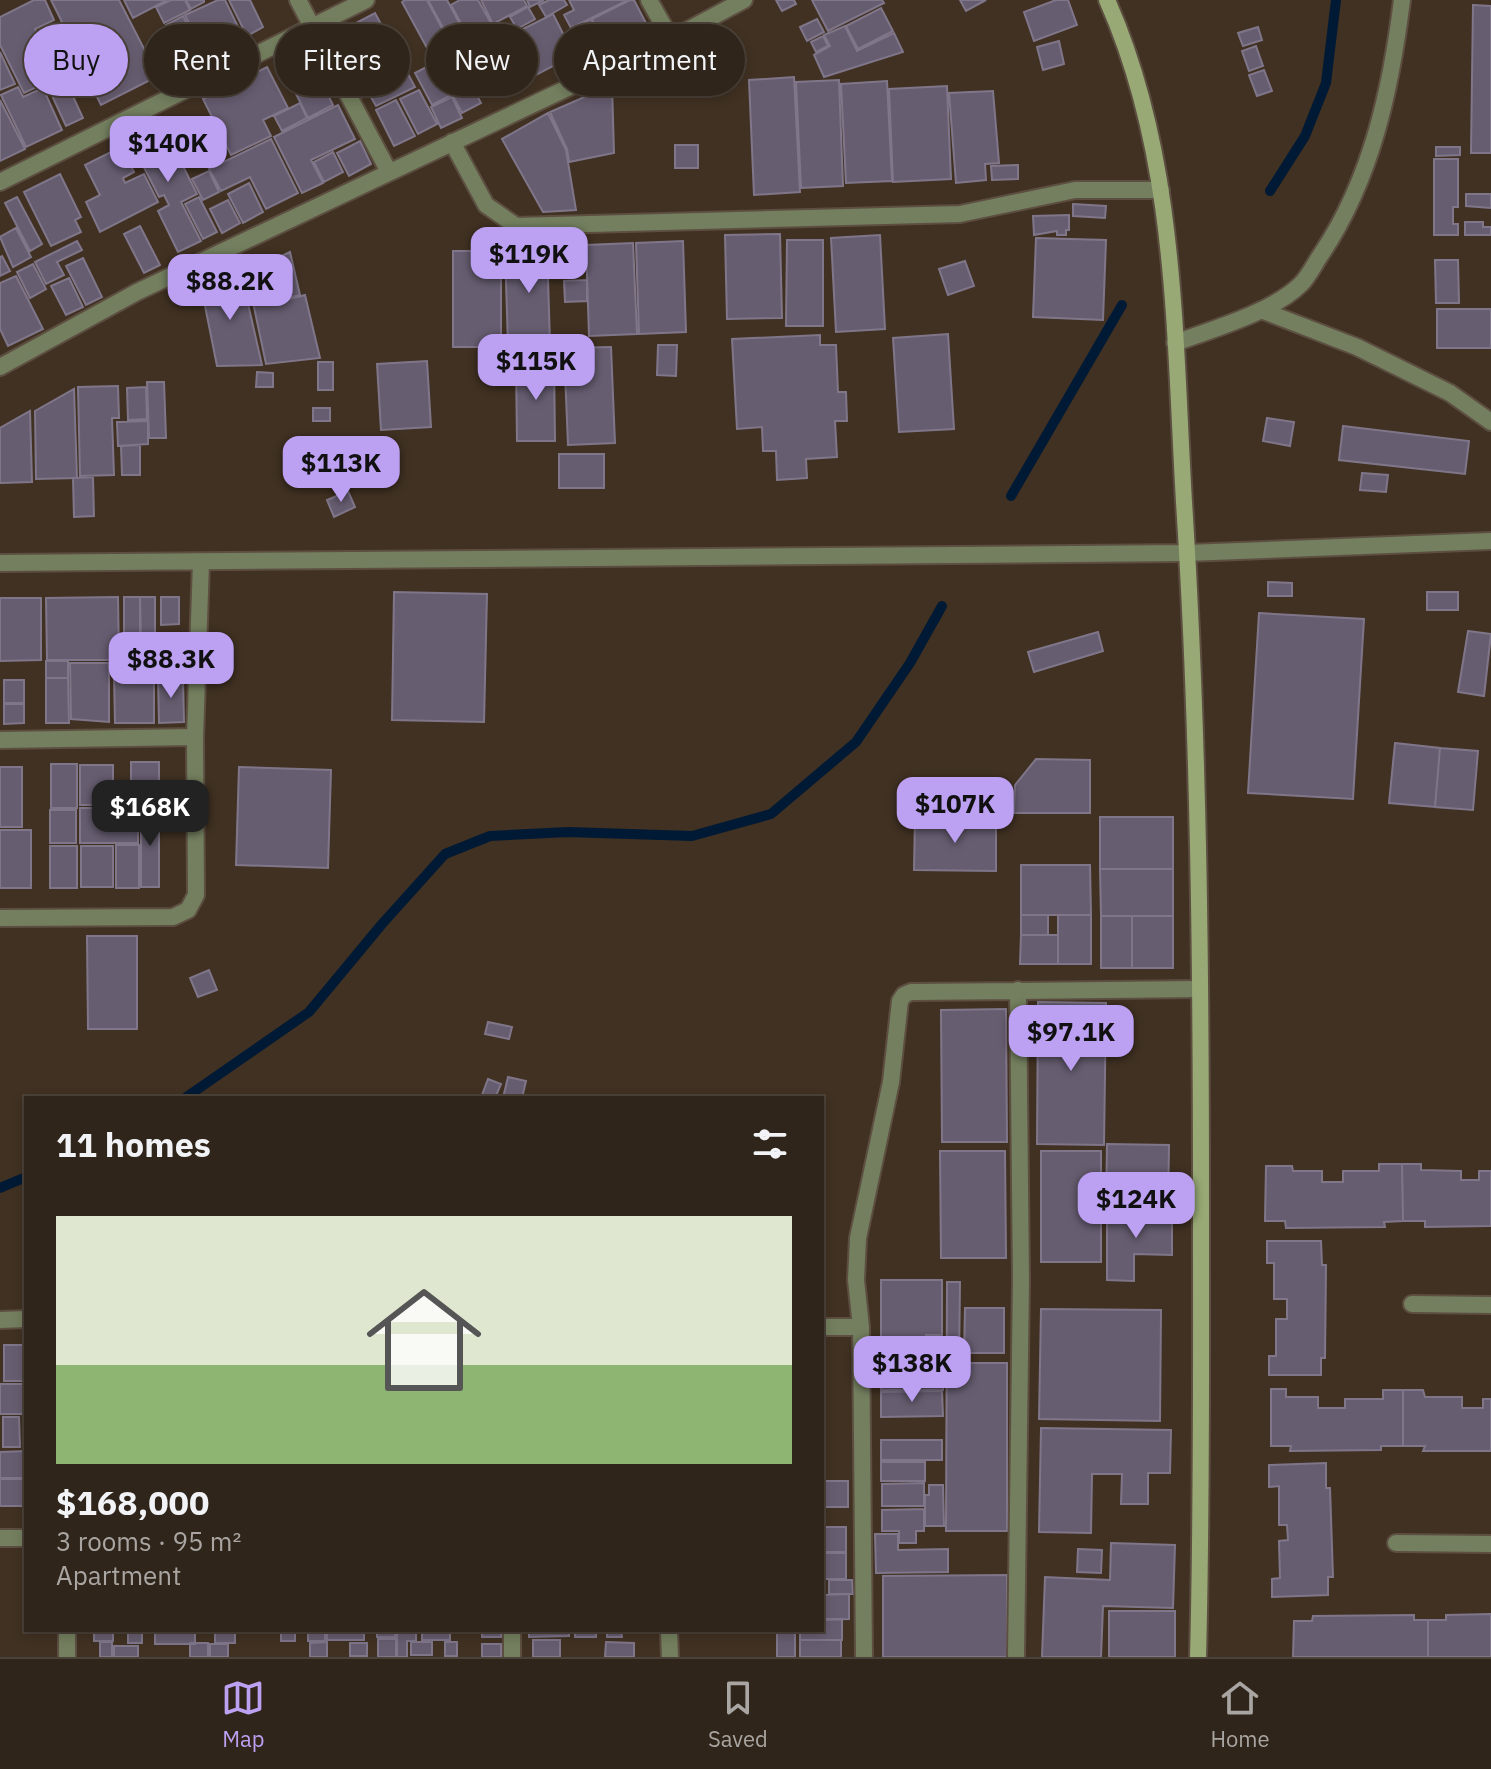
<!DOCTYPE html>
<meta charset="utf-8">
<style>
:root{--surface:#30251a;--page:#382d23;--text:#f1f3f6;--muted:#a8a5a2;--line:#4b4239;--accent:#bca0f2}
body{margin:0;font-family:"IBM Plex Sans",sans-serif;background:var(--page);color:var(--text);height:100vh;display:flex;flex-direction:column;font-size:30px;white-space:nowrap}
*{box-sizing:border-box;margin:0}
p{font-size:26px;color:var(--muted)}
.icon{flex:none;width:44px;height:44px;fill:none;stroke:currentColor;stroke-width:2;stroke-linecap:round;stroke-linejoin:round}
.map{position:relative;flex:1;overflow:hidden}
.drawer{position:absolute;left:24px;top:1096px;width:800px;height:536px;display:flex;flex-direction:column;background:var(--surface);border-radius:0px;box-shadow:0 4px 12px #0003,0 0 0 2px var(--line)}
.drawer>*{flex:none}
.banner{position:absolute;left:24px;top:24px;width:800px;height:72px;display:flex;gap:16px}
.price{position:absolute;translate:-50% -68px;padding:0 18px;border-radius:16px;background:var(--accent);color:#111;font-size:26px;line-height:52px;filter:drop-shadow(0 2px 4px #0008)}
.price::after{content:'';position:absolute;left:50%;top:48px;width:24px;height:18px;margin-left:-12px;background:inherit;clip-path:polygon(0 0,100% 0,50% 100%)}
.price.current{background:#222;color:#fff}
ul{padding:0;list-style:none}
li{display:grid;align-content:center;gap:16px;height:424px;padding:0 32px}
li+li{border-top:2px solid var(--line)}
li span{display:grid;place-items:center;height:248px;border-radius:0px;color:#555}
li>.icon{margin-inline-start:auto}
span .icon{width:144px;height:144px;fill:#fffc;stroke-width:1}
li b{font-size:34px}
h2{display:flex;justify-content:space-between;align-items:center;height:96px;padding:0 32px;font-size:34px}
.pill{padding:0 28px;border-radius:36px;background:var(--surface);box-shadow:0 4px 12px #0003,0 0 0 2px var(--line);font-size:28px;line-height:72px}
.pill.current{background:var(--accent);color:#111}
.dock{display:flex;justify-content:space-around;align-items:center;height:112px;border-top:2px solid var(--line);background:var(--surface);font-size:22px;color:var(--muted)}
.dock a{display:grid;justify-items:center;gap:4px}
.dock .current{color:var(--accent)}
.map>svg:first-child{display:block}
</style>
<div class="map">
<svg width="1491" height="1657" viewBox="0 0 1491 1657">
<rect width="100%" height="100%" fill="#403122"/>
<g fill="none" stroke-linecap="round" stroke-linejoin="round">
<path stroke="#001a35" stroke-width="10" d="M1270,191L1305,136L1326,83L1336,0
M1011,496L1122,305
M185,1098L309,1012L382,924L445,854L490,836L568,832L692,836L771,814L856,742L910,663L942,606
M0,1188L26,1177"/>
</g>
<path fill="#665d70" stroke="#80768a" stroke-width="2" d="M34,0H45L54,20L35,29L58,77L24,93L0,45V17Z
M51,0H119L158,76L101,105L74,51L58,59L44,31L62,22Z
M124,0H167L133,18Z
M171,0H185L190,10L164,23L156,7Z
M186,0H204V2L191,9Z
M218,0H225L242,35L204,53L185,15Z
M229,0H250L263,27L247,36Z
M405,0H427L447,38L427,48L402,2Z
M428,0H447L463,30L448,37Z
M460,0H478L492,25L469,38L451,5Z
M481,0H524L527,6L493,24Z
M527,0H544L530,7Z
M549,0H564L567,5L546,17L539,5Z
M569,0H628L571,28L564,15L574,10Z
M630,0H634L647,25L605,46L592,19Z
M776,0H794L796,4L782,11Z
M812,0H882L884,3L828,31Z
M960,0H986L966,11Z
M1056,0H1068L1077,25L1034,41L1024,12Z
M1473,5L1491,6V153H1471Z
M528,7L535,19L517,29L510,17Z
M881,8L893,31L858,49L846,26Z
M375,13L404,67L365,87L337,33Z
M553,14L574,55L536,75L515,33Z
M183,16L203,55L186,64L166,25Z
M591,19L604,46L586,55L573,28Z
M817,19L824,32L807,41L800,27Z
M845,26L857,51L894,33L903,52L824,77L814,55L830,46L824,35Z
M1258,27L1262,40L1243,46L1238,33Z
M463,30L477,57L461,65L472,86L453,95L428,48Z
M491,31L514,74L492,85L471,41Z
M823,36L828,46L816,52L811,42Z
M1059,41L1064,64L1043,70L1037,47Z
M1256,46L1263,66L1249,71L1242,51Z
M305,49L333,105L308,118L280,62Z
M0,52L15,84L0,90Z
M477,58L493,90L479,97L463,65Z
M434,63L451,95L432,105L415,73Z
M267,67L288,108L263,120L271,136L231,155L203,99Z
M1264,70L1272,91L1257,96L1249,75Z
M407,72L415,87L376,106L368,92Z
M357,74L368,95L358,99L347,79Z
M794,77L800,192L754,195L749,80Z
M65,79L83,118L66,126L48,87Z
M839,80L843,186L801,188L796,82Z
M887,81L892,181L846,183L841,84Z
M612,85L614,153L569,162L567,149L550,112Z
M472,86L481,103L462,113L453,96Z
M947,86L951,179L893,182L889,89Z
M18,87L23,97L43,88L62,130L26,147L1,95Z
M419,90L437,124L418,134L400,99Z
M993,91L999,163L985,164L986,180L956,183L949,93Z
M452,97L462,118L441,128L431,107Z
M0,100L25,149L0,161Z
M396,100L415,136L394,146L376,110Z
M300,103L307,118L282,131L274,116Z
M338,105L355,139L311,160L323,183L302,193L274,137Z
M548,113L566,150L576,210L543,212L502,139Z
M162,124L197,194L181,202L201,241L178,252L158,211L169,205L164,195L159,197L130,140Z
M271,139L298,193L266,209L250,177L221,191L209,169Z
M360,141L371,164L349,176L337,153Z
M675,145H698V168H675Z
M121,147L134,172L123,178L125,183L144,174L158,202L100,232L86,202L100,195L85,165Z
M1436,147H1460V155L1436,156Z
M333,152L343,172L324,182L314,162Z
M1434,159H1458V207H1453V224H1458V235H1434Z
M1018,165V179L992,180L991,166Z
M209,171L219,192L203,200L192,179Z
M60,174L81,217L75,220L81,232L51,246L24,192Z
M249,183L263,212L243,223L228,194Z
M1466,194H1491V208L1466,206Z
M17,197L42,244L30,251L5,203Z
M199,197L217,232L203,239L185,204Z
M228,200L240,223L222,233L210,209Z
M1073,204L1106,206L1105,218L1073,216Z
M1069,215V230H1066V235H1057V231L1034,235L1033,216Z
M1465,222H1483V227H1491V235H1465Z
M140,226L160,265L144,273L124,234Z
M16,228L31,257L13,267L0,237Z
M780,234L782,318L727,319L725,235Z
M880,235L885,329L836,332L831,238Z
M1036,238L1106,240L1103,320L1033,317Z
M787,240H823V326H786Z
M77,241L82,250L57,262L64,275L46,284L35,262Z
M683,241L686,332L639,334L636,243Z
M633,243L637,334L589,336L586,245Z
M556,249L557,278H548L550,344L508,345L505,251Z
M453,251H501V347H453Z
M290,252L300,295L271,302L267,288L249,293L245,273Z
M2,256L10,271L0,276V257Z
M83,258L102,297L86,305L66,266Z
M1435,260H1458L1459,303H1436Z
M965,261L974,286L948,295L939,269Z
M33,264L46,289L30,298L17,272Z
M241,273L262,365L217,366L200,281Z
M16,276L43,329L8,346L0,329V283Z
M69,278L83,307L66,315L51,286Z
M587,280V301L565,302L564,281Z
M267,289L270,304L305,295L320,358L266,364L251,293Z
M1437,309H1491V348H1437Z
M948,334L954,429L899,432L893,338Z
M820,335V345H836L838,392H846L847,421H835L837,457L806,459L807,478L777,480L776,451H763L762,427L737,429L732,339Z
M658,345H677L676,376L657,375Z
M611,347L615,443L568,445L564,348Z
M427,361L431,427L381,430L377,364Z
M318,362H333V390H318Z
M554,363L555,441H517L516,364Z
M257,372L273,373V387H256Z
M147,382H164L166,438H149Z
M118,386L119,418H112L114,475L80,476L78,387Z
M146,387L147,419L128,420L127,388Z
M74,389L77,478L36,479L35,411Z
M313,408H330V421H313Z
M30,411L32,482L0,483V428Z
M1267,418L1294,422L1290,446L1263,441Z
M148,421V444L118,446L117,422Z
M1343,426L1469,441L1465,474L1339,460Z
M140,445V475H122L121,446Z
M559,454H604V488H559Z
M1362,473L1388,475L1386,492L1360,490Z
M93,477L94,516L74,517L73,478Z
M348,491L355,507L334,517L327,500Z
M1268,582L1292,583V596H1268Z
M394,592L487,594L484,722L392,720Z
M1427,592H1458V610H1427Z
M118,597L119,660H47L46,598Z
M124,597H140V641H124Z
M140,597H155V640L141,641Z
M161,597H179V624L161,625Z
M0,598H41V660L0,661Z
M1259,613L1364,619L1353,799L1248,793Z
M1468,631L1491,634L1484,696L1458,692Z
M1098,632L1103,651L1034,672L1028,652Z
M181,660V676H114V661Z
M46,661H68V678H46Z
M70,663H109V722L71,719Z
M114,676H154V723H115Z
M158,677H183L184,722L159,723Z
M46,678H68L69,723H46Z
M4,680H24V703H4Z
M4,704H24V723L4,724Z
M1395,743L1440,748L1435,807L1389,803Z
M1440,748L1478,751L1473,810L1435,807Z
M1036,759L1090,760V813H1014L1015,785Z
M131,762H159V806H131Z
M51,764H77V808H51Z
M80,765H113V805H80Z
M0,767H22V827H0Z
M239,767L331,770L328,868L236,865Z
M80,808H138V843H80Z
M141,808H159V887H141Z
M50,810H76V843H50Z
M1100,817H1173V869H1100Z
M915,818L996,819V871L914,870Z
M0,830H31V888H0Z
M116,845H139V888H116Z
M50,846H77V888H50Z
M81,846H113V887H81Z
M1021,865H1090L1091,915H1021Z
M1100,869H1173V916H1101Z
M1021,915H1048V935H1021Z
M1058,915H1091V964H1058Z
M1101,916H1132V968H1101Z
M1132,916H1173V968H1132Z
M1021,935H1058V964H1020Z
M87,936H137V1029H88Z
M209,970L217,990L198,997L190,978Z
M1038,1002L1106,1003L1104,1145L1037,1144Z
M1006,1009L1007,1142H942L941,1010Z
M488,1022L512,1027L509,1039L485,1034Z
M508,1077L526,1081L522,1098H503Z
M488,1079L501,1084L495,1098L482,1095Z
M1107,1144L1169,1145L1168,1207L1106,1206Z
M940,1151H1005L1006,1258H941Z
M1041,1151H1101V1262H1041Z
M1379,1164H1402L1403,1221L1384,1222L1385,1227L1286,1228L1285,1221H1265L1266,1166H1292L1293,1171H1322V1182H1343V1171H1379Z
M1402,1164H1421V1170L1461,1171V1180H1479V1171H1491V1226L1425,1227V1221H1403Z
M1107,1211H1172V1255L1134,1254V1281L1107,1280Z
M1267,1241H1321L1322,1265H1326L1325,1358H1321V1375H1269V1356H1276V1319H1287V1299H1274V1263H1267Z
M881,1280H942V1335H926V1357H919V1347H881Z
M947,1282H960L959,1363H1007V1531H946Z
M965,1308H1004V1353H964Z
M1041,1309L1161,1310L1160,1421L1039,1419Z
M928,1337H942L943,1390H881V1349H918V1359H928Z
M4,1345H23L24,1381H4Z
M0,1384H26V1414H0Z
M1271,1389H1286V1397H1318V1408H1345V1399H1383V1390H1403V1446H1381V1450L1290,1451L1291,1446H1271Z
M1403,1390H1423L1425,1397H1462V1408H1483V1399H1491V1451H1423L1425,1446H1403Z
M942,1391L943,1416L881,1417V1392Z
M3,1417H19L20,1447H3Z
M1041,1428L1171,1430L1170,1473H1148V1504H1121L1122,1474H1092L1091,1533L1039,1532Z
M881,1440H942V1460H881Z
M26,1451V1478H0V1452Z
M881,1462H925V1481H881Z
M1326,1463V1488H1330L1333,1577H1328V1595L1272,1597V1579L1280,1578L1279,1541L1288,1540L1287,1525H1279V1486L1269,1487V1465Z
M0,1479H26V1506H0Z
M822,1481H848V1507H822Z
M924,1483V1506H882V1484Z
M929,1485H943L944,1526H925V1495H929Z
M924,1509V1531H916V1543H899V1531H882V1510Z
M822,1527H846V1552H822Z
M875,1534H898V1550L948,1549V1572L876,1573Z
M1111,1543L1175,1545L1173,1608L1103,1606L1101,1657H1042L1045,1577L1110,1580Z
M1078,1549L1102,1550L1101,1573L1077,1572Z
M822,1553H846V1579H822Z
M1007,1575V1657H883V1576Z
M829,1580H852L853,1594H829Z
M849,1594V1619L822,1620V1595Z
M1109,1611H1175V1657H1109Z
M1491,1614V1657H1428V1620H1446V1615Z
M1414,1615V1620H1428V1657H1293L1294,1621H1312L1313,1616Z
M822,1619H842V1640H800V1630H822Z
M94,1630H113V1641H94Z
M128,1630H142V1643H128Z
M155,1630H195V1644H155Z
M215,1630H235V1643H215Z
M281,1630H295V1641H281Z
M308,1630H325V1641H308Z
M327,1630H364V1640H327Z
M377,1630H395V1637H377Z
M397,1630H416V1641H407V1657H397Z
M422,1630H450V1640H422Z
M482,1630H501V1637H482Z
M529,1630H569V1636L529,1637Z
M575,1630H596V1637H575Z
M607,1630H621L622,1637H607Z
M777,1633H795V1657H777Z
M378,1639H396V1657H378Z
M533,1640H560V1657H533Z
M800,1640H841V1657H800Z
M100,1642H112V1657H100Z
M327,1642V1657H310V1643Z
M411,1642H432V1655H411Z
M445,1642H457V1656H445Z
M606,1642L634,1643V1657H605Z
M190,1643H208V1657H190Z
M350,1643H367V1656H350Z
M210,1644H228V1657H210Z
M482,1644H501V1657H482Z
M114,1646H138V1657H114Z"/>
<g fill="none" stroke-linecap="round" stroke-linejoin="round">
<defs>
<path id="street" d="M298,0L389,172
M649,0L671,39
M452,142L486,205L516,226L960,214L1075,190H1161
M0,182L366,0
M1261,310L1357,347L1450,393L1491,422
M1175,343C1213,329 1273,312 1301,284C1309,276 1315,263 1322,253C1372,178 1391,88 1402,0
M0,367L137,292L671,39L744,0
M0,563L1187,553L1491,541
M0,740L195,737
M0,918L173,917L188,910L196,895L195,737L201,563
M1412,1304L1491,1305
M0,1320L26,1319
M822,1327H861L856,1280L858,1238L891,1082L900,1001L904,995L911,992L1200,989
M861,1327L864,1657
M0,1538H26
M1396,1543L1491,1544
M67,1630V1657
M512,1630V1657
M669,1630L670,1657
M1016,1657L1021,1280L1018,990"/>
<path id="secondary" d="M1107,0C1177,157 1174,333 1184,502C1199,736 1201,970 1201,1205C1201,1356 1202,1506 1198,1657"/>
</defs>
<use href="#street" stroke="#5c4e40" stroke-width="20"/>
<use href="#secondary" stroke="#5c4e40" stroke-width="20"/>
<use href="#street" stroke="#747f5f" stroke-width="16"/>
<use href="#secondary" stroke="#98a975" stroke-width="16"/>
</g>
</svg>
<b class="price" style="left:168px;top:184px">$140K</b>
<b class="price" style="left:529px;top:295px">$119K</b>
<b class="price" style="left:230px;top:322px">$88.2K</b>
<b class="price" style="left:536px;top:402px">$115K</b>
<b class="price" style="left:341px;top:504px">$113K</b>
<b class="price" style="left:171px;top:700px">$88.3K</b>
<b class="price" style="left:955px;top:845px">$107K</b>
<b class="price current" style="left:150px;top:848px">$168K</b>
<b class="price" style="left:1071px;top:1073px">$97.1K</b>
<b class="price" style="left:1136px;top:1240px">$124K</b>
<b class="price" style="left:912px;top:1404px">$138K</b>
<div class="banner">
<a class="pill current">Buy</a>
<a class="pill">Rent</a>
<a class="pill">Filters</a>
<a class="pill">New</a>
<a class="pill">Apartment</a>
</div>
<section class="drawer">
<h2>11 homes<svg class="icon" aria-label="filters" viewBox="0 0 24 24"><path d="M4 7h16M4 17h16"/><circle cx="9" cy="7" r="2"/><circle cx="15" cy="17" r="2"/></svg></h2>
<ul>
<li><span style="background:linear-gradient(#dfe7d0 60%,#8fb573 0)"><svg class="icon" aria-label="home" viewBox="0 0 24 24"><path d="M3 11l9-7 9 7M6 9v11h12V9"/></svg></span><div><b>$168,000</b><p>3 rooms · 95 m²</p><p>Apartment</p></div></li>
</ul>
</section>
</div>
<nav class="dock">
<a class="current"><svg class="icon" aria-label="map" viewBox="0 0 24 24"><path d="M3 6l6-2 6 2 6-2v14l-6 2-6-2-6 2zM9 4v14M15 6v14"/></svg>Map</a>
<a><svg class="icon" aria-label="saved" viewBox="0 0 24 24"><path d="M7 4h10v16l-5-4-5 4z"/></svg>Saved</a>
<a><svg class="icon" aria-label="home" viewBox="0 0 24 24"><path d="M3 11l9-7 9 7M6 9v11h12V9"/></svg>Home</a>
</nav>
